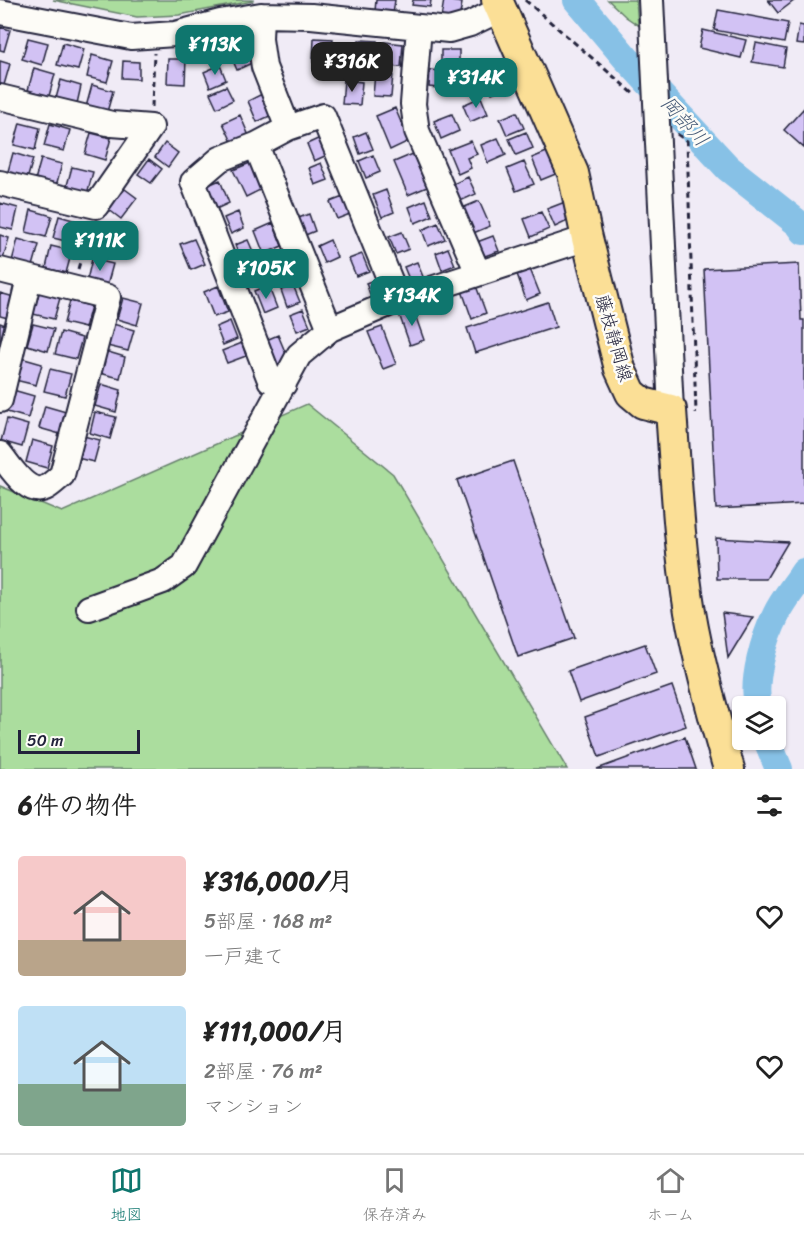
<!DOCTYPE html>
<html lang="ja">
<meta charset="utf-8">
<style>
:root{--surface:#fff;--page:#f2f2f2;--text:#222;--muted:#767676;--line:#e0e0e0;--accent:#0f766e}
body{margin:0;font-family:Sriracha,"Klee One",sans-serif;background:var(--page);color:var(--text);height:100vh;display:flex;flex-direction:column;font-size:22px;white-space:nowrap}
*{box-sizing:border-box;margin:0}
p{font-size:20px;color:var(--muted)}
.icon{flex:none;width:33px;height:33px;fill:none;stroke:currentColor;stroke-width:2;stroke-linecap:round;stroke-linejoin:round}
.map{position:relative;height:769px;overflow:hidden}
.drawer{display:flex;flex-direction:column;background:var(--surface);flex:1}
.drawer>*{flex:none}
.controls{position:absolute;left:732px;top:696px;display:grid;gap:12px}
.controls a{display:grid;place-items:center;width:54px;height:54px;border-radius:6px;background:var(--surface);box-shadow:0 2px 4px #0004;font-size:30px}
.scale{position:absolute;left:18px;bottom:15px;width:122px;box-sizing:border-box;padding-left:6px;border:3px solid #22223b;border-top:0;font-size:16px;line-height:21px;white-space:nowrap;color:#22223b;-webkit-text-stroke:4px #fdfcf7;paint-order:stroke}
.price{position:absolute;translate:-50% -51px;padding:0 14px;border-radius:12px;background:var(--accent);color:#fff;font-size:20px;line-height:39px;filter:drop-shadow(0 2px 3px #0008)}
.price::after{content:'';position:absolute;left:50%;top:36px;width:18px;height:14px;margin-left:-9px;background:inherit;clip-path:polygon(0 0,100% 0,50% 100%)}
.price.active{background:#222;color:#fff}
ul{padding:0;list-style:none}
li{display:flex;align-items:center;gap:18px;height:150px;padding:0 18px}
li span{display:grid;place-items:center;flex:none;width:168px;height:120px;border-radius:6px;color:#555}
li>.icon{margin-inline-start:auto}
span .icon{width:72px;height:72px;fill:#fffc;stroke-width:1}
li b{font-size:26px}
h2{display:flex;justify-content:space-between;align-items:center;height:72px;padding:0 18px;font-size:26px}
.dock{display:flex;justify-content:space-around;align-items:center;height:84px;border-top:2px solid var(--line);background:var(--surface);font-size:16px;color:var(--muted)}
.dock a{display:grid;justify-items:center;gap:3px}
.dock .active{color:var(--accent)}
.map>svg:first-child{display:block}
</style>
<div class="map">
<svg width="804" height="769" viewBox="0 0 804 769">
<rect width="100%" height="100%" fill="#f0ebf6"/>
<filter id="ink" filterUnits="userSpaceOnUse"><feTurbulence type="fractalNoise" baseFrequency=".0167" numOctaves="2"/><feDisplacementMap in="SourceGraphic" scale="12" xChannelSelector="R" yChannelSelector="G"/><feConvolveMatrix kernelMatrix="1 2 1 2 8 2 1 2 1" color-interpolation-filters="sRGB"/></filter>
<g filter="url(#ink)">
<path fill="#abdd9e" stroke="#66806c" stroke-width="1.5" d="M53,0H253V1L179,15L137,17Z
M608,0H636L638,25L626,17Z
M307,404L393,474L567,769H0V486L62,512Z"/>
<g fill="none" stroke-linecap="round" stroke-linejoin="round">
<path stroke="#87c1e6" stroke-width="28" d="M577,0L625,57L728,168L799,224L804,231
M758,706C752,681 764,639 776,615C783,600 795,586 804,572
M767,740L779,769"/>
</g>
<path fill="#d2c2f4" stroke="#22223b" stroke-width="1.5" d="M376,0H395L393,14L375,11Z
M413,0H431L430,7L412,5Z
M444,0L462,3L459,20L441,18Z
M768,0H795L778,13Z
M718,10L788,23L784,43L714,30Z
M799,25L804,26V45L796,44Z
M0,27L10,30L4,51L0,50Z
M703,30L746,40L741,58L699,48Z
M28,38L48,43L42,65L22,59Z
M314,38L333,39L331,63L313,62Z
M359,40L377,41L375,65L357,63Z
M244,41L254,62L237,70L228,49Z
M385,42L403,44L401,67L383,66Z
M63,43L84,49L78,70L57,65Z
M756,43L786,49L783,67L752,62Z
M441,50H459V67H441Z
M92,55L113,61L107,82L87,77Z
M168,59H186L185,84L167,83Z
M0,61L10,64L4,85L0,84Z
M123,61L139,62V79L122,78Z
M220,65L226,80L210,87L204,72Z
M34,68L55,74L49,96L28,90Z
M430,70L449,72L447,89L429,87Z
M502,70L509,86L492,93L485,76Z
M375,73L393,74L391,97L373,96Z
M61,80L81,86L76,108L55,102Z
M344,80L362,82L360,105L342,104Z
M92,85L113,91L107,112L86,107Z
M226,86L233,100L217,108L210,93Z
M264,93L274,114L257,122L248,101Z
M481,97L488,114L470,122L463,105Z
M395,108L409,141L390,150L376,116Z
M804,108V148L784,130Z
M517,112L524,128L507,135L500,119Z
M452,114L459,131L441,139L434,121Z
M240,115L249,136L233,144L223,123Z
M20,123L40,128L35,150L14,145Z
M50,124L70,130L64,151L44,146Z
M366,132L373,149L360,154L354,137Z
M526,132L533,148L516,155L509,139Z
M91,133L111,138L105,160L85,154Z
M320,138L327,155L314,161L307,144Z
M498,138L506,155L488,163L481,145Z
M471,141L477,154L467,158L471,168L458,174L448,150Z
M165,143L178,153L168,167L155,157Z
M549,151L558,173L541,180L532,158Z
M13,153L33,159L27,180L7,175Z
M413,154L427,187L408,195L394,162Z
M373,155L380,172L366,178L359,161Z
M41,159L62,164L56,186L35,180Z
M149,159L162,169L151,183L138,174Z
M524,162L534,184L516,191L507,169Z
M250,163L262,189L246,197L233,170Z
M321,163L328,180L315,185L309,168Z
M72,167L93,172L87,194L66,189Z
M468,177L476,194L458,202L451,185Z
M220,180L229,203L216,209L206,186Z
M125,189L137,198L121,219L108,209Z
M386,190L394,212L382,217L373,195Z
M343,197L350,214L337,219L330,202Z
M426,200L432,216L415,223L409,207Z
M479,201L490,226L471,234L460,209Z
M565,202L572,219L555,227L547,209Z
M0,203L18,208L13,230L0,227Z
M31,210L52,216L46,237L26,232Z
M238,212L244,228L231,234L224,218Z
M541,212L549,229L531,237L524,219Z
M309,214L315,231L303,236L296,219Z
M59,216L80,222L74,243L53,238Z
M273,223L282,246L264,254L255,231Z
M438,223L445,239L428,246L422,230Z
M99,227L120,233L115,255L94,249Z
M402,232L409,249L396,254L389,237Z
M0,235L9,238L3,259H0Z
M493,236L499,251L482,257L477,242Z
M18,239L39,245L33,266L12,261Z
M194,239L205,264L191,270L180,244Z
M248,240L255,256L241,261L235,245Z
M330,240L337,257L324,263L317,246Z
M51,246L72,251L66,273L46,268Z
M448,248L455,265L442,270L436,253Z
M287,249L297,270L277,280L267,258Z
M362,254L369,271L356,276L349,259Z
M92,259L113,264L107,286L87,280Z
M257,259L266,281L252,287L243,264Z
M417,262L424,279L411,284L404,267Z
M799,264L801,320H804V504L716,509L704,269Z
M530,269L540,294L526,300L517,274Z
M379,278L386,295L372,300L366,283Z
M475,283L486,313L472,319L461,288Z
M268,285L277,308L263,314L254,291Z
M293,285L300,302L287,307L281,290Z
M218,286L228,312L214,317L204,292Z
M39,292L60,298L54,319L33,314Z
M0,293L14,297L8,318L0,316Z
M123,298L143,303L137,325L117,319Z
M70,301L91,306L85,328L64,323Z
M548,302L556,327L475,353L467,328Z
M303,309L310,326L297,331L290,314Z
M413,309L424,340L410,345L399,314Z
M230,321L237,339L223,345L216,327Z
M0,323L5,325L0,345Z
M33,324L54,329L48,351L27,345Z
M113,324L134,330L128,351L107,346Z
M382,327L396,364L383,369L368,332Z
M61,332L82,338L76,359L55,354Z
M278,335L289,361L275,367L264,341Z
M242,343L246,356L227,363L222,351Z
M105,351L125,357L120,378L99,373Z
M21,358L42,364L36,385L15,380Z
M50,369L71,374L65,396L44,391Z
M101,384L121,390L116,412L95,406Z
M13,390L34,396L28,418L7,412Z
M45,406L66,412L60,434L39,428Z
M95,412L116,417L110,439L90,433Z
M7,419L28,425L22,447L1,441Z
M79,435L100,440L94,462L73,457Z
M32,440L53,446L47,468L26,462Z
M513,461L574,638L518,657L457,480Z
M716,538L788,542L766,579H717Z
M722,613L753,617L728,658Z
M645,644L656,674L579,702L568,671Z
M672,686L686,726L599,757L585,717Z
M685,737L696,769H597Z"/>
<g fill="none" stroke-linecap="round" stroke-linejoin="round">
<defs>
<path id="minor" d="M651,0L671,410
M0,12L131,37L175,34L220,22L261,15L311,16L449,30L470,24L501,9
M261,15L260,39L264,67L288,128
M419,27L413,104L417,131L478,273
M0,97L112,124L151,127
M256,145L330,329
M0,183L96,206L151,127
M0,270L108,297L62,475C57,479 52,484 47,487C28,498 10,466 0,454
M284,384L270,380L193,182L220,159L256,145L288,128L323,116L398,300
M0,400L29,278
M89,608L163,581L184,566L299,355L330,329L398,300L587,238"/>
<path id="major" d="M497,0L573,173L587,238L620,369L631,393L643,403L671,410C676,478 679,546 690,612C699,665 714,718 729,769"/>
</defs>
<use href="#minor" stroke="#22223b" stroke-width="28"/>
<use href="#major" stroke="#22223b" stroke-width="34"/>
<path stroke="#22223b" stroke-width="3" stroke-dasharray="6 4.5" stroke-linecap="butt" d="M525,0L635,95
M152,107L154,53
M677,134L687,141L696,413
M78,269L91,224"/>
<use href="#minor" stroke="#fdfcf7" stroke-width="24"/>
<use href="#major" stroke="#fbdf96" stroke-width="30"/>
</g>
</g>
<g text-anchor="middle" stroke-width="5" stroke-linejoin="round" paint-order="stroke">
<g font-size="18" fill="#22223b" stroke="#fdfcf7">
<text transform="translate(614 338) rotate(74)" y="6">藤枝静岡線</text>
</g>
<g font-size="20" font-style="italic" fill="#455a77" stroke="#fdfcf7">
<text transform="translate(685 121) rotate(48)" y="7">岡部川</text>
</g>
</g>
</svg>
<div class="controls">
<a><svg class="icon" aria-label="layers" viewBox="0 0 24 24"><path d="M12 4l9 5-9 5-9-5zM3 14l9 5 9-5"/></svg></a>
</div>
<div class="scale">50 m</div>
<b class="price" style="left:215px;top:76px">¥113K</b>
<b class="price active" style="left:352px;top:93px">¥316K</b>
<b class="price" style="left:476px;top:109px">¥314K</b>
<b class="price" style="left:100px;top:272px">¥111K</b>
<b class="price" style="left:266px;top:300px">¥105K</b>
<b class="price" style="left:412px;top:327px">¥134K</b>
</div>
<section class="drawer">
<h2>6件の物件<svg class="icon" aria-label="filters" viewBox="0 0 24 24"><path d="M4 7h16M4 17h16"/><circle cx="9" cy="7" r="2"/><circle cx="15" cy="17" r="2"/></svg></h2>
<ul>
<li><span style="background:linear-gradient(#f6c9c9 70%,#b9a48a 0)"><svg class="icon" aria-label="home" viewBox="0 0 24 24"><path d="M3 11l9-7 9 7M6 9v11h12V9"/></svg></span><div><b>¥316,000/月</b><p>5部屋 · 168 m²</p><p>一戸建て</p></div><svg class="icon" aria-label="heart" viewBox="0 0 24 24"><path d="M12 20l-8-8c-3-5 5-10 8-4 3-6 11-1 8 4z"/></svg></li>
<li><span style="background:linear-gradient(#bfe0f5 65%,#7fa58c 0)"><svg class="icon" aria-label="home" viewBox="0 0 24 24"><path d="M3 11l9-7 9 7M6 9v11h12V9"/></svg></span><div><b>¥111,000/月</b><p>2部屋 · 76 m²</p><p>マンション</p></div><svg class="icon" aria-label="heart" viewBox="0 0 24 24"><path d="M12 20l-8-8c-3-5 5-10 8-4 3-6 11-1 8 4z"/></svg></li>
</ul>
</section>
<nav class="dock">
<a class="active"><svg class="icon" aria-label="map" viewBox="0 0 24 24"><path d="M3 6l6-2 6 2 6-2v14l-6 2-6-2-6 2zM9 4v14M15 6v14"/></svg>地図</a>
<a><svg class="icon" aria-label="saved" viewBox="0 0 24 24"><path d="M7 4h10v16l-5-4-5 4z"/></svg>保存済み</a>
<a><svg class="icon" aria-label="home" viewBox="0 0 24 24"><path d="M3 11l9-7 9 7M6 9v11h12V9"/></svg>ホーム</a>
</nav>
